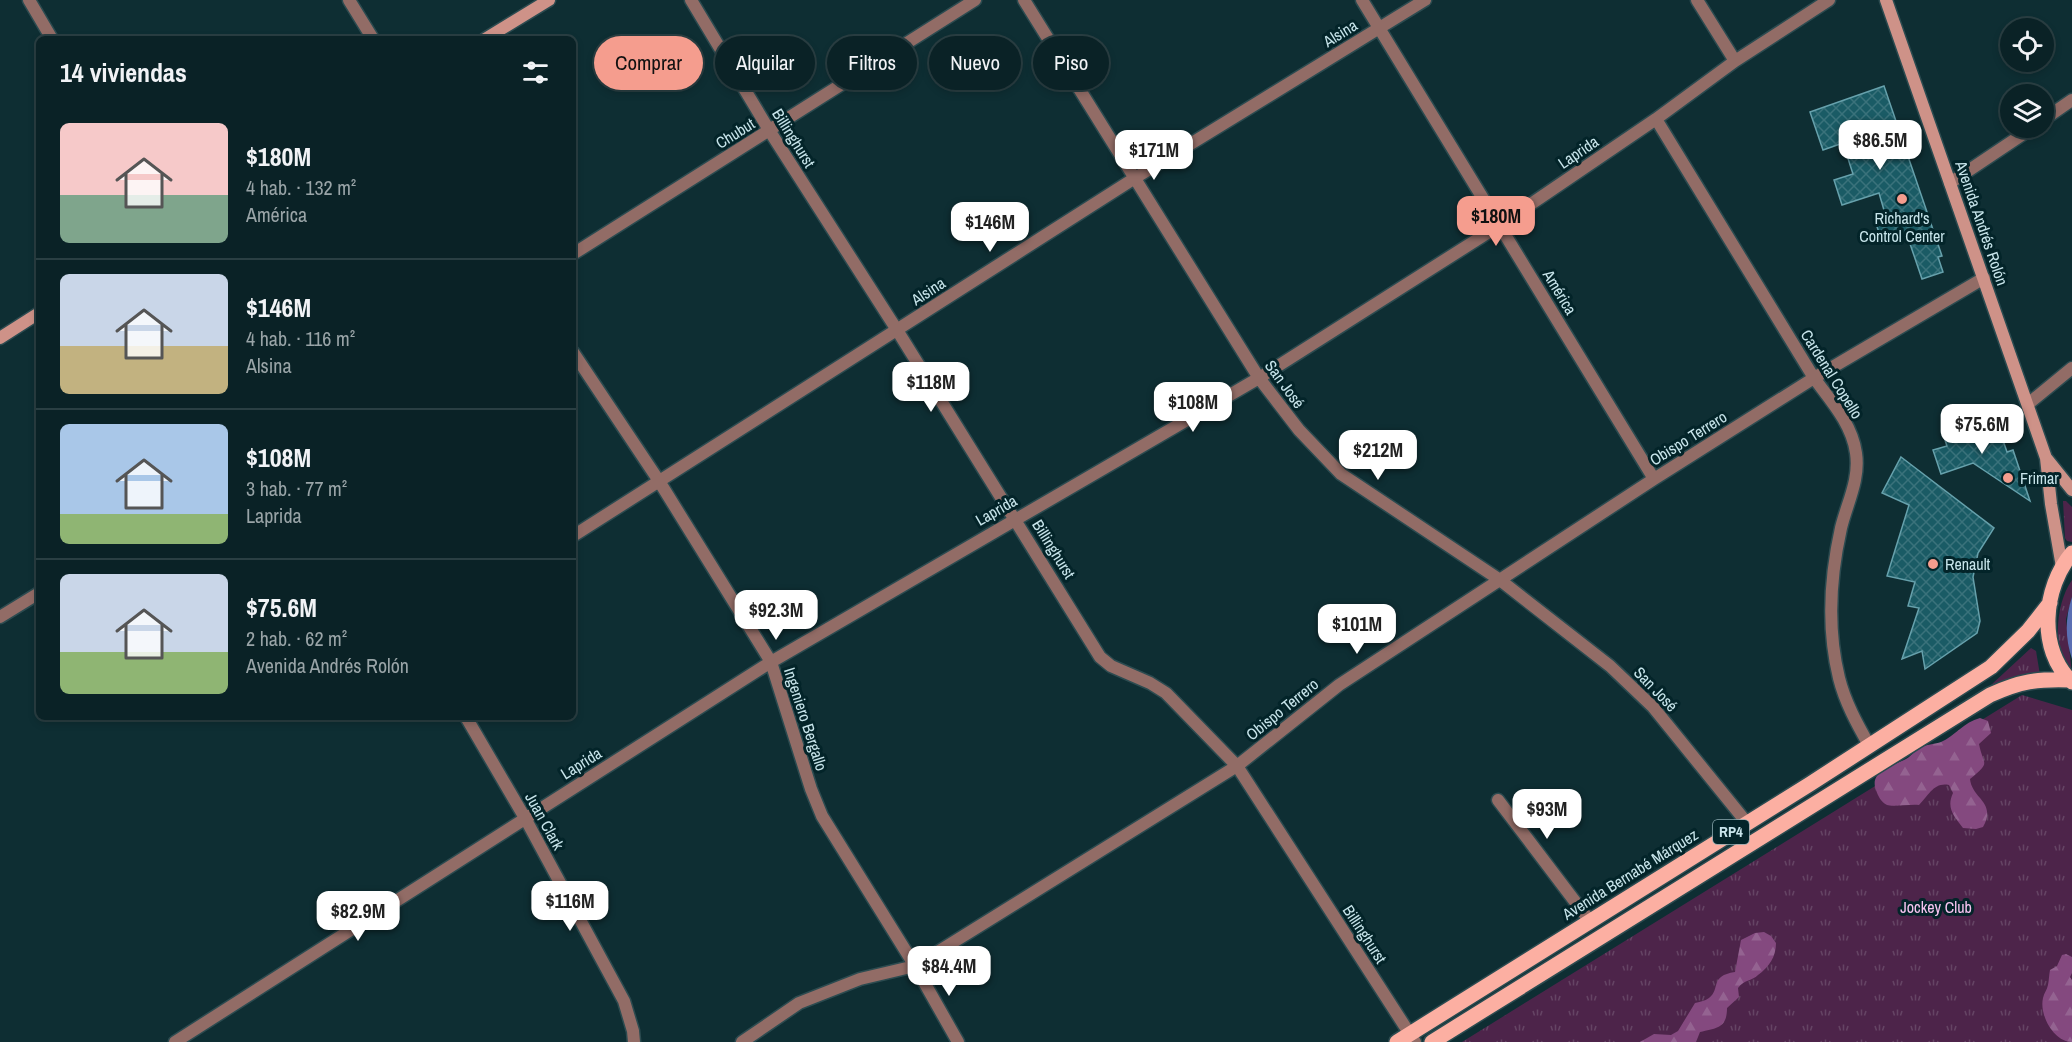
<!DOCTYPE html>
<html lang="es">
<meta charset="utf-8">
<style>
:root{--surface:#0a2226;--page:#182f32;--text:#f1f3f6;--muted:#99a4a7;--line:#2a3f43;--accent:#f59d8e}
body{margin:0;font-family:"Archivo Narrow",sans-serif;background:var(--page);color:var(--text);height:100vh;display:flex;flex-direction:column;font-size:22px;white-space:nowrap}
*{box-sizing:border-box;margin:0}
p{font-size:20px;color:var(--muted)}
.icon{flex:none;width:33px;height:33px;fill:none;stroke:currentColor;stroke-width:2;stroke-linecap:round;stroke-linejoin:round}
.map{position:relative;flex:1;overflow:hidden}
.panel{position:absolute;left:36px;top:36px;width:540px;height:684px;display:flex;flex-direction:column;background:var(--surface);border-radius:9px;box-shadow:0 3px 9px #0003,0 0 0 2px var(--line)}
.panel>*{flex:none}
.top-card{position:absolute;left:594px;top:36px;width:570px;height:54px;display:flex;gap:12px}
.fabs{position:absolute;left:2000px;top:18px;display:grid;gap:12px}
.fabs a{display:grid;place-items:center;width:54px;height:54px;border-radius:50%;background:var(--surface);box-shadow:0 3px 9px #0003,0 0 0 2px var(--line);font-size:30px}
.price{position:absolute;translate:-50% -51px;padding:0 14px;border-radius:12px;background:#fff;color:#222;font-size:20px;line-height:39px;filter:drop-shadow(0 2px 3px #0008)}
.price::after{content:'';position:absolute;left:50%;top:36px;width:18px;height:14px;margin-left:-9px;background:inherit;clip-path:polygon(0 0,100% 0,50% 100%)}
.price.active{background:var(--accent);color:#111}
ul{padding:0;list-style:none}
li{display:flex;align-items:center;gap:18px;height:150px;padding:0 24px}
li+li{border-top:2px solid var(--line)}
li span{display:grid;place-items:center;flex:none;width:168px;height:120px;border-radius:9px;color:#555}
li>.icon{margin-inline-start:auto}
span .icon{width:72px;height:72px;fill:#fffc;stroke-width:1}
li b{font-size:26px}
h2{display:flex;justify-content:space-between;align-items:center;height:72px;padding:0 24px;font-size:26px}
.tag{padding:0 21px;border-radius:27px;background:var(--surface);box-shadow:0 3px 9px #0003,0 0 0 2px var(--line);font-size:21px;line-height:54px}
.tag.active{background:var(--accent);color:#111}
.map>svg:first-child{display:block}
</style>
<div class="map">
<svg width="2072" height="1042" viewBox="0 0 2072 1042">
<defs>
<pattern id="grass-tufts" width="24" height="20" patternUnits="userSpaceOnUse" patternTransform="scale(1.5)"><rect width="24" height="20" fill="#4d244a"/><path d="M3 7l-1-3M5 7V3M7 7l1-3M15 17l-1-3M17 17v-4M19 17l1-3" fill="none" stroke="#654464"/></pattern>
<pattern id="forest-firs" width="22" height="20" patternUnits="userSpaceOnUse" patternTransform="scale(1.5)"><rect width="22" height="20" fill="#84497f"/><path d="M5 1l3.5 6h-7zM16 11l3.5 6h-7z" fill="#946391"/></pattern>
<pattern id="building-cross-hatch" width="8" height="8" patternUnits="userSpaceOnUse" patternTransform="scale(1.5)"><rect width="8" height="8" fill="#1a5b65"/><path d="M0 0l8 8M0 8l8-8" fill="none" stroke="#3a727b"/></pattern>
</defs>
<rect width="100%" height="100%" fill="#0e2e33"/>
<path fill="url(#grass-tufts)" d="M2063,501H2066L2072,507V542L2067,541L2065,538Z
M2072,580V597L2066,619L2072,674C2069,668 2064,662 2062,656C2054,634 2058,600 2072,580Z
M2031,648L2036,651L2040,675L2019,676L1991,685Z
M2022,695L2072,710V1042H1462Z"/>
<path fill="url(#forest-firs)" d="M1980,718L1988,721L1991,733L1979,744C1983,766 1992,761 1970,779C1972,799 1997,802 1983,827L1976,829L1963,828C1954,816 1946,808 1953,793L1949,785C1934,782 1929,795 1919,805C1910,804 1893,807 1887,805C1881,802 1878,796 1876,790C1869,772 1891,766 1904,760C1911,757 1915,750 1922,747C1928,744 1935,744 1941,742C1955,736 1964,722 1980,718Z
M1764,932L1771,936L1776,943C1776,957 1769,967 1758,975C1752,981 1745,979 1738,988L1739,997L1727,1008C1727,1028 1717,1028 1700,1032L1696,1042H1640L1654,1034L1671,1035L1678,1031L1695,1003C1699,1002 1705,1001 1709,998C1721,989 1709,976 1735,972L1741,940L1755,933Z
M2066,954L2072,957V973L2070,977L2072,980V1042C2054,1042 2039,1015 2043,998C2044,993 2047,990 2048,985C2049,980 2049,975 2050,970L2057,966L2062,955Z"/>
<path fill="#5b6fb3" d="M2072,597V659C2065,638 2065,618 2072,597Z"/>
<path fill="url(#building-cross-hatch)" stroke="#66a1ac" stroke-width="1.5" d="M1884,86L1942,256L1938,257L1943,272L1922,279L1907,235L1883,244L1875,221L1886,217L1879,193L1842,205L1834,180L1853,174L1843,143L1823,150L1810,112Z
M1996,420L2007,452L2013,450L2030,501L1973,463L1941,474L1933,450L1947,446L1944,437Z
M1901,457L1994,528L1978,553L1973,577L1980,621L1977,633L1925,669L1922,651L1902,659L1919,608L1908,606L1915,582L1887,576L1909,505L1882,493Z"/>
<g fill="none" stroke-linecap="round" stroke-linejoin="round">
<defs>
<path id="street" d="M29,0L52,39
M349,0L373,39
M691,0L769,130L897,330L1100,657L1111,666L1150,683L1166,693L1237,766L1415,1042
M1024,0L1259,378L1299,430L1341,474L1500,580L1610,666L1653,707L1747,823
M1362,0L1654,479
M1697,0L1735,61
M1656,119L1814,378C1831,401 1852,424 1856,453C1860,480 1847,503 1841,528C1830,577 1827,629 1839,678C1845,702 1857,724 1869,745
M2043,120L2072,100
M1950,183L2032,128
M573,254L975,0
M573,352L659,481L771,662L811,789L822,816L915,966L958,1042
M2028,404L2072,368
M573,536L1135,178L1425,0
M0,617L39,593
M466,717L525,818L624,1001L633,1031L634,1042
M1498,800L1589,920
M175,1042L771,662L1259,378L1500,225L1656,119L1735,61L1829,0
M742,1042L799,1003L860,979L915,966L1237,766L1339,685L1654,479L1814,378L1984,278"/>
<path id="secondary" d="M1886,0L2046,458L2051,504L2062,567
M485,39L549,0
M0,338L39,313
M2047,459L2072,490"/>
<path id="primary" d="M2072,553C2043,587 2037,650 2072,682
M1397,1042L1810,784L1991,667L2028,631L2050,603
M1432,1042L1990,695C2021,681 2036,679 2070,680"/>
</defs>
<use href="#street" stroke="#2c4b50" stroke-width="15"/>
<use href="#secondary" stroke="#2c4b50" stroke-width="15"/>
<use href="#primary" stroke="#2c4b50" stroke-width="18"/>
<use href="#street" stroke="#926c66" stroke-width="12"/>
<use href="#secondary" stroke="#ce9288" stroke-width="12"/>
<use href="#primary" stroke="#fcafa2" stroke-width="15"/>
</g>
<g fill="#f59d8e" stroke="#032429" stroke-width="2">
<circle cx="1902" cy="199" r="6"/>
<circle cx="2008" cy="478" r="6"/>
<circle cx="1933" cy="564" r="6"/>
</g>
<g text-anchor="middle" stroke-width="6" stroke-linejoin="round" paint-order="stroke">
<rect fill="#032429" stroke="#8dabb1" stroke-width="1.5" x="1713" y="820" width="36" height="24" rx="4.5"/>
<g font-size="15" font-weight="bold" fill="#c8e5eb">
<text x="1731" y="837">RP4</text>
</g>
<g font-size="16" fill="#c8e5eb" stroke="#032429">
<text transform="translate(1340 33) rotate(-32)" y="6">Alsina</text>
<text transform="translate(735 133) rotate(-32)" y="6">Chubut</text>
<text transform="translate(794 138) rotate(58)" y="6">Billinghurst</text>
<text transform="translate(1578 152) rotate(-34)" y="6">Laprida</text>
<text transform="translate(1982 223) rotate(71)" y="6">Avenida Andrés Rolón</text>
<text transform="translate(928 291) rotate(-33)" y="6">Alsina</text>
<text transform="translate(1560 292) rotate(59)" y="6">América</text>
<text transform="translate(1832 374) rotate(58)" y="6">Cardenal Copello</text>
<text transform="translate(1285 384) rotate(54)" y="6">San José</text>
<text transform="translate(1688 438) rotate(-32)" y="6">Obispo Terrero</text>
<text transform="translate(996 510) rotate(-30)" y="6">Laprida</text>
<text transform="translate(1054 549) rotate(58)" y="6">Billinghurst</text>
<text transform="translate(1656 689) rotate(46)" y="6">San José</text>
<text transform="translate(1282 709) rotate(-39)" y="6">Obispo Terrero</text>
<text transform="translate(806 719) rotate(72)" y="6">Ingeniero Bergallo</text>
<text transform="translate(581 763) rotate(-32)" y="6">Laprida</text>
<text transform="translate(545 821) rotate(61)" y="6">Juan Clark</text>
<text transform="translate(1630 874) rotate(-32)" y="6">Avenida Bernabé Márquez</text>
<text transform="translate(1365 934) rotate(57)" y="6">Billinghurst</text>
</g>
<g font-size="16" fill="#c8e5eb" stroke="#032429" text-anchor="start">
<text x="1902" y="224" text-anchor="middle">Richard's<tspan x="1902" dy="18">Control Center</tspan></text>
<text x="2020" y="484">Frimar</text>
<text x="1945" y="570">Renault</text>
</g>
<g font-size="16" fill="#f8c4f1" stroke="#032429">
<text x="1936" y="913">Jockey Club</text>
</g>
</g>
</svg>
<div class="fabs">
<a><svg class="icon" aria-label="locate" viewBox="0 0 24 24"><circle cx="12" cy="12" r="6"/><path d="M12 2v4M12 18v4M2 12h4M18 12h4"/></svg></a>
<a><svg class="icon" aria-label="layers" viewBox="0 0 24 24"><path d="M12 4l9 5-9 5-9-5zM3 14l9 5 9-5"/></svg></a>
</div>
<b class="price" style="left:1880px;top:171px">$86.5M</b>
<b class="price" style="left:1154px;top:181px">$171M</b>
<b class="price active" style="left:1496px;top:247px">$180M</b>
<b class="price" style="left:990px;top:253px">$146M</b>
<b class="price" style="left:931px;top:413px">$118M</b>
<b class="price" style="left:1193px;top:433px">$108M</b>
<b class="price" style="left:1982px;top:455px">$75.6M</b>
<b class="price" style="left:1378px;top:481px">$212M</b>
<b class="price" style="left:776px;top:641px">$92.3M</b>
<b class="price" style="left:1357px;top:655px">$101M</b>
<b class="price" style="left:1547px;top:840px">$93M</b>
<b class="price" style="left:570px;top:932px">$116M</b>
<b class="price" style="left:358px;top:942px">$82.9M</b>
<b class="price" style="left:949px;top:997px">$84.4M</b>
<div class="top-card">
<a class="tag active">Comprar</a>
<a class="tag">Alquilar</a>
<a class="tag">Filtros</a>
<a class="tag">Nuevo</a>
<a class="tag">Piso</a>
</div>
<section class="panel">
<h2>14 viviendas<svg class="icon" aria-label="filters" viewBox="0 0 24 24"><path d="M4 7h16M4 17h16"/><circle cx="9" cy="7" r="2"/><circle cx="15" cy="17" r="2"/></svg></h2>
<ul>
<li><span style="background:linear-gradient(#f6c9c9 60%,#7fa58c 0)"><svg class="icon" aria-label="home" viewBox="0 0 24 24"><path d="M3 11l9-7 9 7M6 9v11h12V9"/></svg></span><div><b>$180M</b><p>4 hab. · 132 m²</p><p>América</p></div></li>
<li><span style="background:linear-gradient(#c9d6e8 60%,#c2b280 0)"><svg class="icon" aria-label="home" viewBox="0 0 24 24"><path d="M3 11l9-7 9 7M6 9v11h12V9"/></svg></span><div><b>$146M</b><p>4 hab. · 116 m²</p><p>Alsina</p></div></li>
<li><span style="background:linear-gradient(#a9c7e8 75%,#8fb573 0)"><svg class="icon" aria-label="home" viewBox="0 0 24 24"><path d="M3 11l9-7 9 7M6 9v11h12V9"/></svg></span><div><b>$108M</b><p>3 hab. · 77 m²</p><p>Laprida</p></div></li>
<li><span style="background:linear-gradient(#c9d6e8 65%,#8fb573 0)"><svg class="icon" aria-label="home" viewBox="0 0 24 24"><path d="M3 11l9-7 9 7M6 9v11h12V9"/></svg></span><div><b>$75.6M</b><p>2 hab. · 62 m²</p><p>Avenida Andrés Rolón</p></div></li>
</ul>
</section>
</div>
